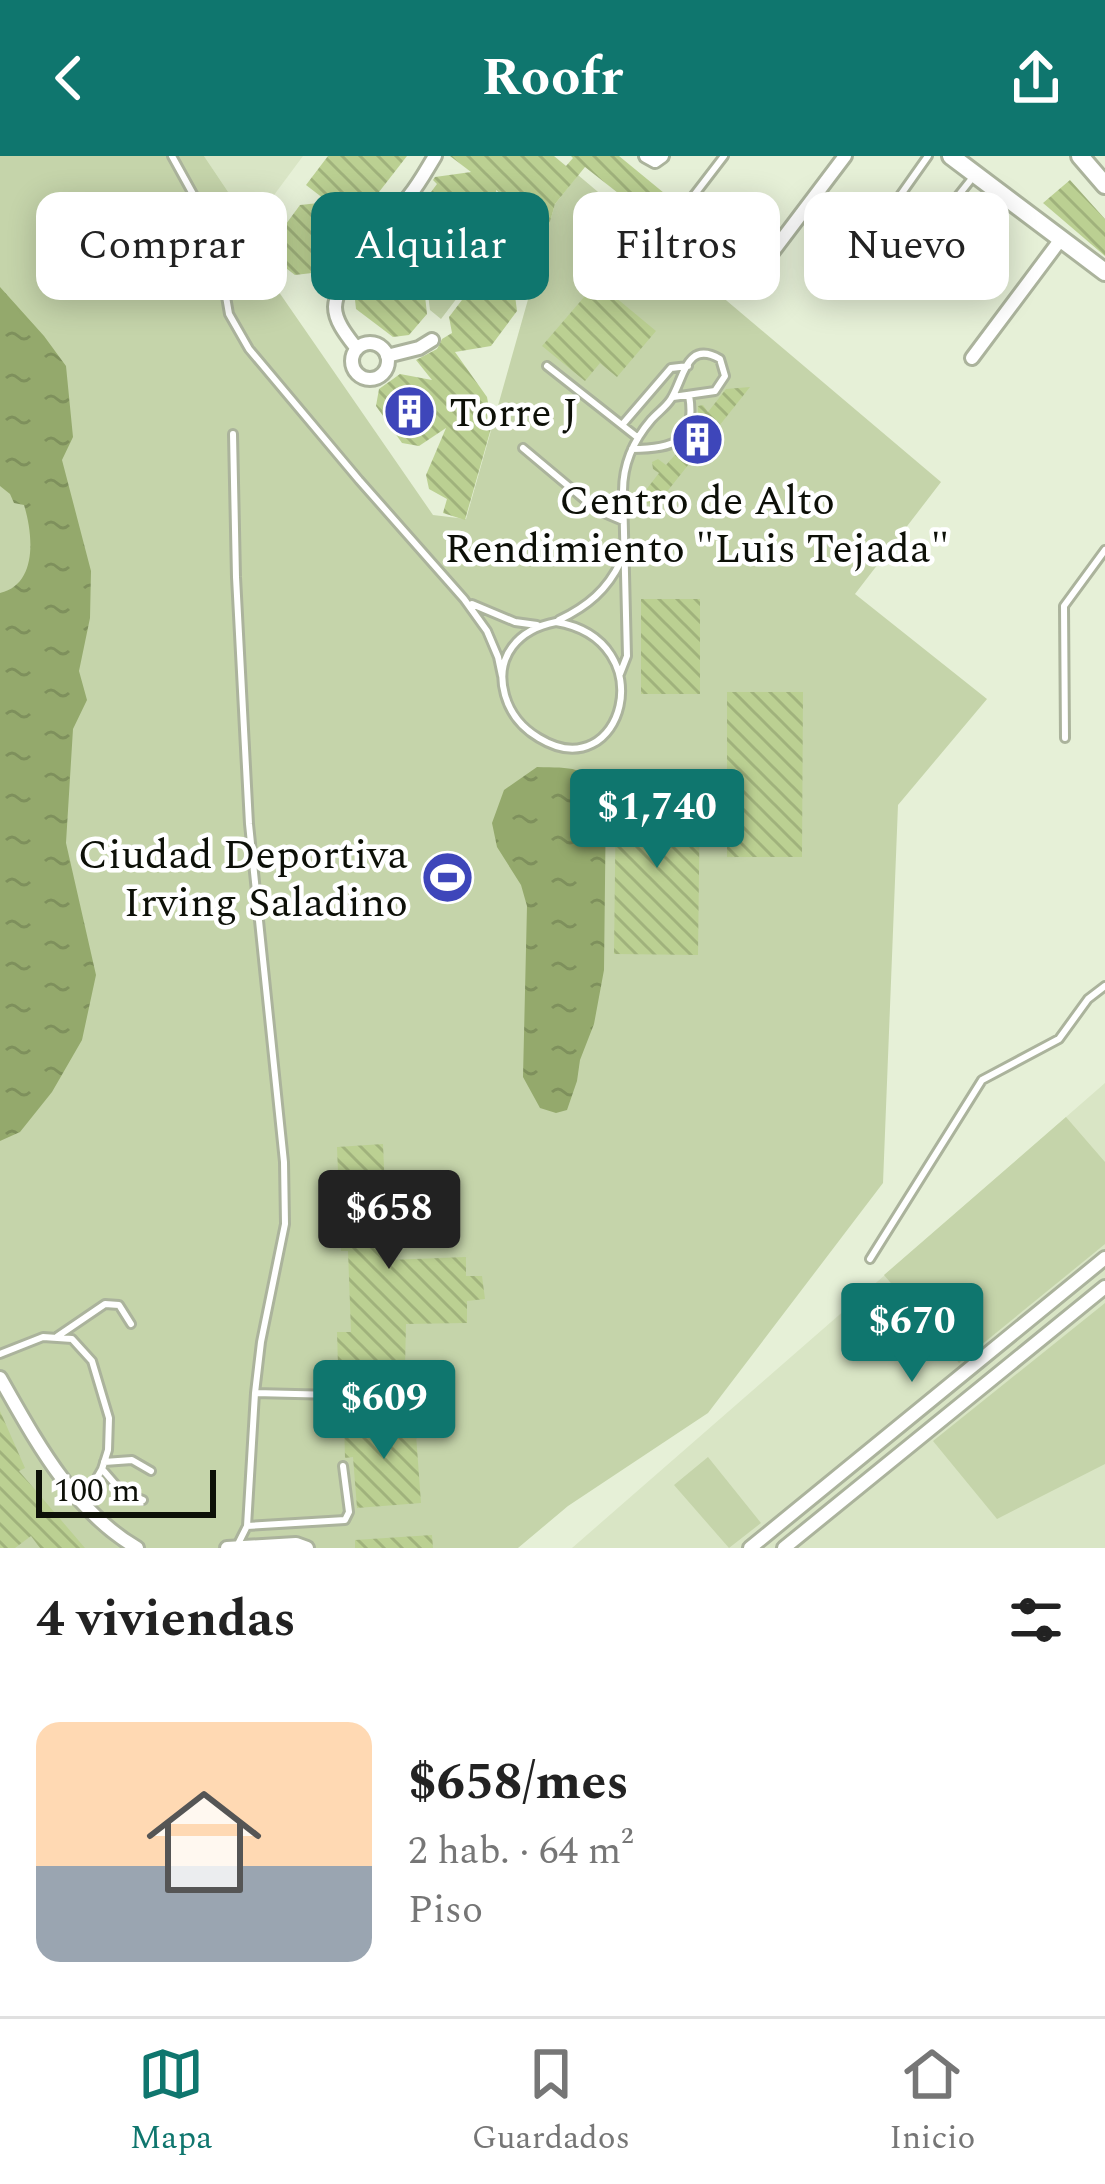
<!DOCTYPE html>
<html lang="es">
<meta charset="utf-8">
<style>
:root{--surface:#fff;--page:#f2f2f2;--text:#222;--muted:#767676;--line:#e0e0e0;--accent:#0f766e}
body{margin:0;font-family:Spectral,serif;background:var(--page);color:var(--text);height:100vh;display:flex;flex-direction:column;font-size:45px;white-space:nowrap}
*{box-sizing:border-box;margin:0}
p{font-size:39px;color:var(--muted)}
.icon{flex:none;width:66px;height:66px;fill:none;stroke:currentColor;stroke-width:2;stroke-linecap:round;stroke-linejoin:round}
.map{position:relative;height:1392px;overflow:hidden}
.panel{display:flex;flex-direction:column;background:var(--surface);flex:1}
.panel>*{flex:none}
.top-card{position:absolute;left:36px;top:36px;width:1035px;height:108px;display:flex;gap:24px}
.scale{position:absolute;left:36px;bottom:30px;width:180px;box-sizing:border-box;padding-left:12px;border:6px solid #0d1008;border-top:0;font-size:33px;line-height:42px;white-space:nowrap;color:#0d1008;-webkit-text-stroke:9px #fff;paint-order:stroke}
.price{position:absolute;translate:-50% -102px;padding:0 27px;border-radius:12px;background:var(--accent);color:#fff;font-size:39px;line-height:78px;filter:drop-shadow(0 3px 6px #0008)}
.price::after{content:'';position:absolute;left:50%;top:72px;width:36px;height:27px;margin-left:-18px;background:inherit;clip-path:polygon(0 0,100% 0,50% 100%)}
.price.on{background:#222;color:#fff}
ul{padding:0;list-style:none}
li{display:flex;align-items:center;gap:36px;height:300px;padding:0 36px}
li+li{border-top:3px solid var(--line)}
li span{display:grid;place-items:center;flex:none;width:336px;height:240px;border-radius:24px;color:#555}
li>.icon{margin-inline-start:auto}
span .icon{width:144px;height:144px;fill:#fffc;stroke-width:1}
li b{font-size:51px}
h2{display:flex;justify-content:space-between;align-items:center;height:144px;padding:0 36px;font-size:51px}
.pill{padding:0 42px;border-radius:24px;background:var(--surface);box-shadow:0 6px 30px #0003;font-size:42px;line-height:108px}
.pill.on{background:var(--accent);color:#fff}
header{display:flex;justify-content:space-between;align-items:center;height:156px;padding:0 36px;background:var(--accent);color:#fff;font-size:54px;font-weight:700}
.tabs{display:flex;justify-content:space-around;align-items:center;height:168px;border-top:3px solid var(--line);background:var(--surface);font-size:33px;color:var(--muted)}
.tabs a{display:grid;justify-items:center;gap:6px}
.tabs .on{color:var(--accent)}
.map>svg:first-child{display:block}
</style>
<header><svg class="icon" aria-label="back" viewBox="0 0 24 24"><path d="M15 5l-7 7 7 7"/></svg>Roofr<svg class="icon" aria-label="share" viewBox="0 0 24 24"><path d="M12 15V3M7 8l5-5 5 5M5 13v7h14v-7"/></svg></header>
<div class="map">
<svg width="1105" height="1392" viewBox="0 0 1105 1392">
<defs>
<pattern id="water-ripples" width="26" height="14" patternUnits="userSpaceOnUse" patternTransform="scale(3)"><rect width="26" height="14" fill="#94a96c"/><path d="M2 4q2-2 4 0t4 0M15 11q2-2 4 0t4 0" fill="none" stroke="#7e905c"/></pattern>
<pattern id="building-back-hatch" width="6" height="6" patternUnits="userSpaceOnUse" patternTransform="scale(3)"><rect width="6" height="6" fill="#bbd092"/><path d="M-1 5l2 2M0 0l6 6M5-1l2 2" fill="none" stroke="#a0b27c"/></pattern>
</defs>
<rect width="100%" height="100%" fill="#e6f0d7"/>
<path fill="#d9e5c5" d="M204,0H303L251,70Z
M1105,927V1392H572L1066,961Z"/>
<path fill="#c5d4aa" d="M0,0H204L251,70L252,97L433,359L466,363L555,48L578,19L941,326L855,438L987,543L898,649L883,1027L708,1257L568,1350L518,1392H0Z
M415,60L447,86L427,114L424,112L422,115L431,121L440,109L467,129L441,163L430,154L428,138L381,103Z
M1066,961L1105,1006V1088L959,1207L884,1119Z
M1105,1147V1308L997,1363L933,1285Z
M708,1301L761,1367L729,1392L674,1329Z"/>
<path fill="url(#water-ripples)" d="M0,131L44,180L66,210L73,281L62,304L91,415L90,462L79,515L87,544L73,573L66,687L96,819L82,884L52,936L20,976L0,985V437C38,428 33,378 24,349L14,347L10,338L0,330Z
M537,611C572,612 584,609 606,639L604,814L594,868L580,904L577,925L567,954L556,957L540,952L523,921L527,750L521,729L497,691L492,667L504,634Z"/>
<path fill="url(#building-back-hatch)" d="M328,0H407L365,54L354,53L349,62L336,53L339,81L312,117L295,119L274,103L272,87L300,49L328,46L306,29Z
M450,0H554L566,10L573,2L571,0H619L664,37L662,40L668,43L651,63L585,11L555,48L532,130L513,124L517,155L491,190L455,196L487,241L492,269L465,364L443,357L447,343L429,333L426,319L446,272L419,290L402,287L376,250L379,233L400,218L432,224L416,204L437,193L442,183L452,177L449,161L478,123L502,121L521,54L496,34L499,62L482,82L466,85L430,58L428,40L437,28L433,24L435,21L471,16Z
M1070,24L1105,63V100L1043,47Z
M388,113L425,140L427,158L409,179L393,181L356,153L355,144L351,141L370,115Z
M597,126L656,175L617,221L600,207L585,225L542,190Z
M750,231L658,347L635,348L659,317L653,313L652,306L658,303L666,309L691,281L701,265L698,260V250L703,249L708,256L726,233Z
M641,443H700V538H641Z
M727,536H803L802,701H727Z
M616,632L700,633L698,799L614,798Z
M383,988L388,1104L466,1101V1120H482L485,1143L467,1145V1167L406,1168L405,1211L338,1210L337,1176H351L348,1095H341L337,991Z
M0,1255L25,1312L19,1315L85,1392H40L31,1380L15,1392H0Z
M415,1265L421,1347L357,1352L353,1301L345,1302L344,1266Z
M432,1379L433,1392H355V1384Z"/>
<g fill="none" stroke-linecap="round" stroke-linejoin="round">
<defs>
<path id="service" d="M172,0L204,58L219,100L229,158L249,193L359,324L464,443L487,475L498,501L502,520
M928,0L873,78L875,86L900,104L908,103L973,21
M675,64L724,0
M547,210L637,281
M622,269L671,212L688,210
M233,278L236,421L249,668L284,1006L285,1068L261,1186L255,1237L247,1370L237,1390
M523,292L597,354L623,365
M632,293C673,293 697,286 689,239
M472,448L515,466L537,469
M559,464C588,450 607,434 621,405
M556,466C664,484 623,633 539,582C522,572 510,557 505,539C494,500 519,473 556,466Z
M620,518L627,500L623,335C623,308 633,285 651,264C657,257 666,251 671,243C684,223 686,183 720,203L725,220L715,235L673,241
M1065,582L1064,450L1105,394
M870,1103L982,924L1059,883L1088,843L1105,830
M58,1180L105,1148L119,1149L131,1168
M0,1198L43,1181L72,1183L92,1205L109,1262L108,1294L102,1313L121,1335L143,1344
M255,1237L416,1241
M104,1306L132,1304L151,1315
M83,1346L102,1313
M247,1370L345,1364L349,1356L343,1310"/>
<path id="minor" d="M646,0L655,5L662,0
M359,62L379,77
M746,131L845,0
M352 205a18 18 0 1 1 36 0a18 18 0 1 1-36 0Z
M357,193C348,181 335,166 335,151C336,120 389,66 409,40C419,28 427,13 435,0
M387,200L419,192L432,184
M972,202L1061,83
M0,1222C36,1285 72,1354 137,1392
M227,1392L296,1388L307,1392
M750,1392L1105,1102
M784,1392L1105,1131"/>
<path id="secondary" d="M951,0L1105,116
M1080,0L1105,29"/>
</defs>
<use href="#service" stroke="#abb39c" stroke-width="12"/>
<use href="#minor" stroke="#abb39c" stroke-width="18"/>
<use href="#secondary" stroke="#abb39c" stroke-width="22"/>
<use href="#service" stroke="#fff" stroke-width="6"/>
<use href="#minor" stroke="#fff" stroke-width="12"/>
<use href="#secondary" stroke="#fff" stroke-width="16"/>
</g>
<defs>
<symbol id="building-disc" viewBox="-11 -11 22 22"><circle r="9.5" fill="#3e46ba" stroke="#fff"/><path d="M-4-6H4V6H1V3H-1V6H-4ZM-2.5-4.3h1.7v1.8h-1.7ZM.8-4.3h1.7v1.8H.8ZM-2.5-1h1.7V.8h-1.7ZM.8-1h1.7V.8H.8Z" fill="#fff"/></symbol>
<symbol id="stadium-disc" viewBox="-11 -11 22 22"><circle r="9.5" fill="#3e46ba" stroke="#fff"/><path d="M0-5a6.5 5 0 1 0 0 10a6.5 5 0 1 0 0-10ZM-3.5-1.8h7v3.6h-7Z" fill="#fff"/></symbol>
</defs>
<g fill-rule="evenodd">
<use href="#building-disc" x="380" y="226" width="59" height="59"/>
<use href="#building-disc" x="668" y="254" width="59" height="59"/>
<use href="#stadium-disc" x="418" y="692" width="59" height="59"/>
</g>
<g text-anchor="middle" stroke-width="9" stroke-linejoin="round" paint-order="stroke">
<g font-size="42" fill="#0d1008" stroke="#fff" text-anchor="start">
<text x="449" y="270">Torre J</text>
<text x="697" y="358" text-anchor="middle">Centro de Alto<tspan x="697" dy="48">Rendimiento "Luis Tejada"</tspan></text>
<text x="408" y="712" text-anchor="end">Ciudad Deportiva<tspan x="408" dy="48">Irving Saladino</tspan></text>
</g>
</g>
</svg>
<div class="scale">100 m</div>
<b class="price" style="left:657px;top:715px">$1,740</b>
<b class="price on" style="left:389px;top:1116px">$658</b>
<b class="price" style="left:912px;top:1229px">$670</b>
<b class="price" style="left:384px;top:1306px">$609</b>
<div class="top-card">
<a class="pill">Comprar</a>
<a class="pill on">Alquilar</a>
<a class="pill">Filtros</a>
<a class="pill">Nuevo</a>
</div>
</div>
<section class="panel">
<h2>4 viviendas<svg class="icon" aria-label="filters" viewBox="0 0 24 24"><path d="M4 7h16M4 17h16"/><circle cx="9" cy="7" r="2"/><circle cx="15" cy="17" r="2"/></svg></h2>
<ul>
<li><span style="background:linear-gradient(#ffd9b3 60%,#9aa5b1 0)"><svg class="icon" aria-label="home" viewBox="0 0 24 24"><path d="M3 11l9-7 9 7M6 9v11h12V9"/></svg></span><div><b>$658/mes</b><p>2 hab. · 64 m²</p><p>Piso</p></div></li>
</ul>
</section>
<nav class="tabs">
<a class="on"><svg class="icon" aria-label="map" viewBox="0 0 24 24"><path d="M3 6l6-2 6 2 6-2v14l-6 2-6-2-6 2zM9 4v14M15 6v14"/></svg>Mapa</a>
<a><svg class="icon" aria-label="saved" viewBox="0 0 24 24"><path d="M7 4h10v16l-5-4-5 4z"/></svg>Guardados</a>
<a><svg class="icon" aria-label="home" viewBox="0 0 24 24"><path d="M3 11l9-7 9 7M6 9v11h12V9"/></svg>Inicio</a>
</nav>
